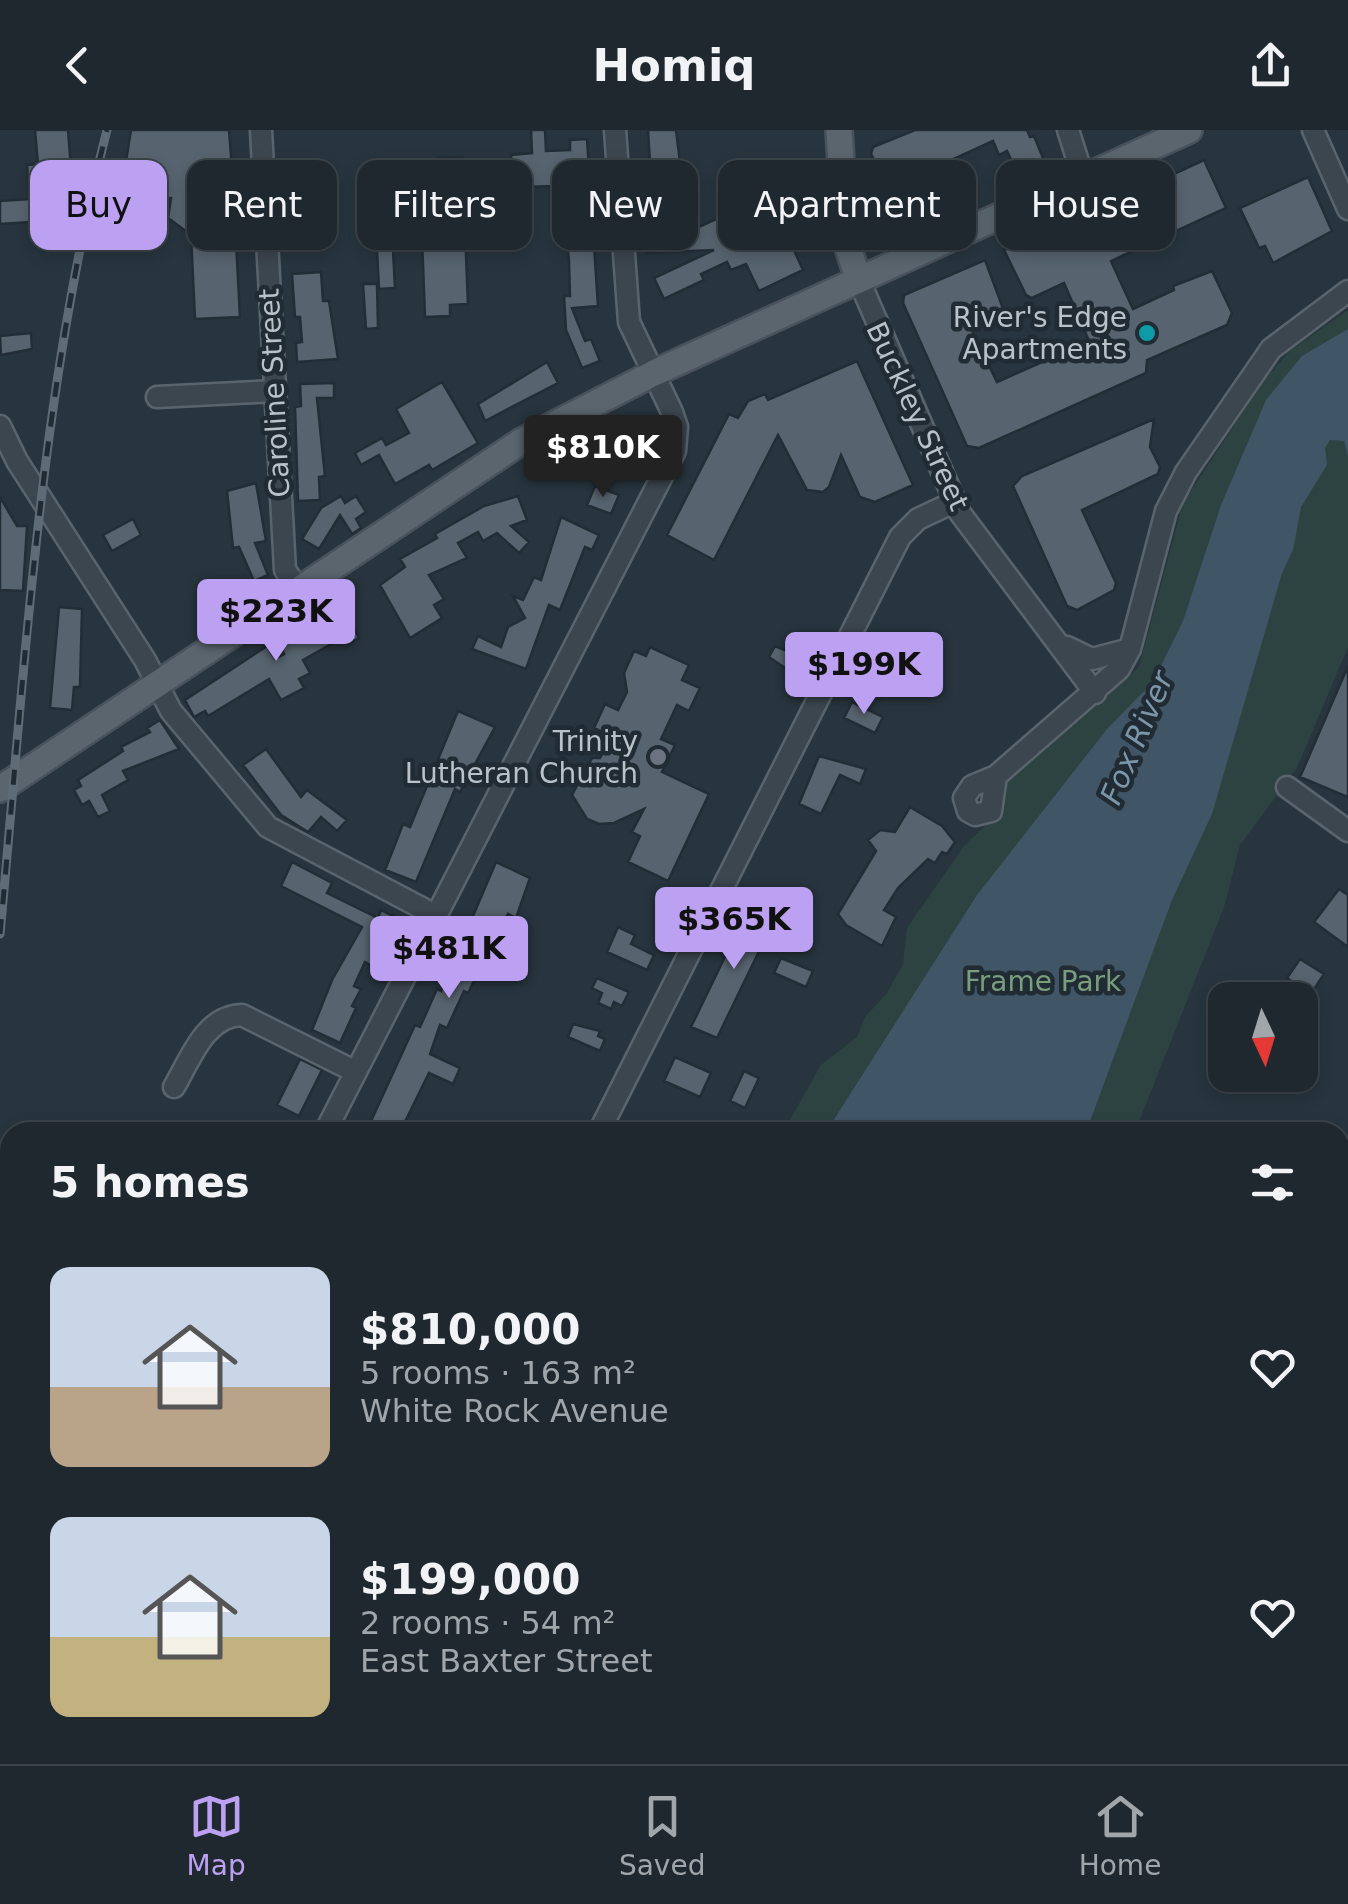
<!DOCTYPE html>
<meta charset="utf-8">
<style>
:root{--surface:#1e282e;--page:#263036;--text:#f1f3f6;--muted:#a1a6aa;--line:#3c444a;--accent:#bca0f2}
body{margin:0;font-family:"DejaVu Sans",sans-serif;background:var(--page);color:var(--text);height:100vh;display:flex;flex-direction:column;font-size:38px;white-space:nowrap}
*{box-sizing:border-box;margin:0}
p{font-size:32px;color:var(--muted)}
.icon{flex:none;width:55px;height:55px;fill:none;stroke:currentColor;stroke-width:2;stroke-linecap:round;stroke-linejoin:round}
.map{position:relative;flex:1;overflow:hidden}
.drawer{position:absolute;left:0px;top:992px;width:1350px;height:642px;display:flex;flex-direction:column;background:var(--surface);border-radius:30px 30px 0 0;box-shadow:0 5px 15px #0003,0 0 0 2px var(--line)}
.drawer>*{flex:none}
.guide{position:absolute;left:30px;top:30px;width:1290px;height:90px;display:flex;gap:20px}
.needle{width:65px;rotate:176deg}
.controls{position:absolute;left:1208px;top:852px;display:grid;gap:20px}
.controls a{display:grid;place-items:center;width:110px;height:110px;border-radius:20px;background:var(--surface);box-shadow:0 5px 15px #0003,0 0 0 2px var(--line);font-size:50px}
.price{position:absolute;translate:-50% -85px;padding:0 22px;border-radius:10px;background:var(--accent);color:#111;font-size:32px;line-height:65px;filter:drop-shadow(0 2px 5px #0008)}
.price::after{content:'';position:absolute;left:50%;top:60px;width:30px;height:22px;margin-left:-15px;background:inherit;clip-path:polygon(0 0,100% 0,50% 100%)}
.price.active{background:#222;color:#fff}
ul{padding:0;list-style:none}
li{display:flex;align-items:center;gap:30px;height:250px;padding:0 50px}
li span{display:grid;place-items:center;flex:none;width:280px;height:200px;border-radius:20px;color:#555}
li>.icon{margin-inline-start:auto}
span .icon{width:120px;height:120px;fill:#fffc;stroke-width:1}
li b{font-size:42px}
h2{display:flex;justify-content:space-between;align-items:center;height:120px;padding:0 50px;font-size:42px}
.tag{padding:0 35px;border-radius:20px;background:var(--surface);box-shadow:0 5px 15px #0003,0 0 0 2px var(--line);font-size:35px;line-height:90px}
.tag.active{background:var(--accent);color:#111}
header{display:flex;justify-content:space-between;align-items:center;height:130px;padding:0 50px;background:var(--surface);font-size:45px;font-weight:600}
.dock{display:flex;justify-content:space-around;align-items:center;height:140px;border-top:2px solid var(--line);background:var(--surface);font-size:28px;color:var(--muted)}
.dock a{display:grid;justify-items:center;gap:5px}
.dock .active{color:var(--accent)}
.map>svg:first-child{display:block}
</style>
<header><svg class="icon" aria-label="back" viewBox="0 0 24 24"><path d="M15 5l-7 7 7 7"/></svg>Homiq<svg class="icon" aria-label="share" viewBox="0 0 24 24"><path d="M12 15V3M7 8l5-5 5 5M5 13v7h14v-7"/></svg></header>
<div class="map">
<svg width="1348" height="1634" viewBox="0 0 1348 1634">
<rect width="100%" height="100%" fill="#28353e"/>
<path fill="#2d4341" d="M1348,180V517L1297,638L1240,715L1224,777L1135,1002H783L821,935L857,907L865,887L887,863L903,834L907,798L964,716L990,691L1003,657L1139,537L1183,373L1264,250L1290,221Z
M22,1625H834L828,1634H17Z"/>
<path fill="#405566" d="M1348,199V326L1344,311L1330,310L1325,318L1327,335L1301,377L1293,420L1282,443L1212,684L1172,770L1086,1002H826L977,765L1107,599L1153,552L1183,491L1221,375L1266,270L1302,226Z
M429,1625H696L688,1634H422Z"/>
<path fill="#57636e" stroke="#232d36" stroke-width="2.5" d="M35,0H68L75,89L0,94V71L29,69L27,35L38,34Z
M131,0H229L234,63L251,61V72L234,74L240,187L195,189L191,105L168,88L171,68L156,69L157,62L122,56Z
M531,0H545L546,21L570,20V10L587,9L598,176L572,178L585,211L591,209L600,231L582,238L566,200L564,166H570L569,131L565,94H560L557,56L521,57L520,40H512L511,25L532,23Z
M648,0H676L682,48L651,49Z
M915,0H1027L1030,7L1034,6L1043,28L1014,36L1007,21L999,25L993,11L938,36L948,56L892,83L895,68L871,24L873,17Z
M462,27L468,174L450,175V186L425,187L420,56L439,55L438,28Z
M1204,30L1226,78L1111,131L1133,179L1174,160L1173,156L1212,141L1232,183L1227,195L1147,230L1146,243L979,318L967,316L903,173L904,165L985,130L1004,181L970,196L997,252L1089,211L1064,153L1032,168L1026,165L1004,120L1087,85L1091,90L1113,79L1111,73Z
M1308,47L1332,101L1273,133L1265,116L1259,118L1240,78Z
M390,63L395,158L379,159L374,64Z
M751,73L758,88L766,92L775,88L782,95L797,88L804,103L789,109L803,140L759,161L746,134L731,140L727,132L701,144L704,150L664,169L654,148L714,120L646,123L645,109L677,107Z
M328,76L330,116L300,118L292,79Z
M321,142L323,171H329L338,229L297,232L296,213L302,212L300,187H295L292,144Z
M363,154H377L378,198L366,199Z
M31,203L32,219L1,225L0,206Z
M857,231L913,355L875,372L860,367L841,325L829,357L823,362L807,360L778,305L714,430L667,405L729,284L738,288L748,271L765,264L768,270Z
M547,232L558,253L485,291L478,274Z
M442,252L478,313L432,340L429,335L395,354L379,325L361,335L355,323L382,308L386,315L409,303L396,279Z
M334,253V268H317L325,346L319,347L320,370L298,371L295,277L301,276L300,254Z
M1154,289L1150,317L1160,337L1158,344L1082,380L1116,453L1114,460L1077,480L1067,476L1013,356L1022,346Z
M596,298L612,323L580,342L577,336L561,346L549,326Z
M256,353L266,411L255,413L268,445L254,451L239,417L233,418L227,361Z
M595,356L619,365L611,384L587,375Z
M341,366L345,373L356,366L366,382L356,389L361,398L352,404L340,385L319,419L302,409L321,378Z
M518,366L527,390L511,396L529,412L519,423L497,403L483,411L478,402L458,413L467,428L429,445L444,469L434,475L442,488L410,508L380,455L405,437L400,429L437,408L435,404L484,376Z
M0,367L17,396H27L23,461L0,460Z
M561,387L599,405L592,420L585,417L560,480L549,475L526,539L472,519L478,506L501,517L508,497L525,488L513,466L523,470L534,447L541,450Z
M133,389L141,405L112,421L103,405Z
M342,476L359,508L348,514L344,507L303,530L310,543L299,549L304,558L281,570L269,549L208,586L205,581L194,587L185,570L267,516L275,529L284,524L278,510L301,497L298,490L310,484L314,492Z
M59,477L82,479L80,557H74L72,580L50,578Z
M775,516L804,528L795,545L769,527Z
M650,517L689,535L682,550L700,558L689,581L677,575L661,609L675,615L662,642L709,664L668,751L628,732L640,706L632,702L644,679L614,693L599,694L587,689L572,665L592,628H600L611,606L594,598L605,574L618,580L627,562L624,543L634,521L646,526Z
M866,534L892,543L884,562L859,553Z
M1348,536V667L1300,647Z
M852,572L883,587L875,603L844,588Z
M458,581L495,597L460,662L455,659L416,752L385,740L403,694L410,697Z
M160,590L179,619L123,641L128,650L102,665L110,681L98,687L89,671L82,675L74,660L81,656L78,650L123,621L121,617L150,602L147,598Z
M266,619L301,667L307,660L347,690L337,701L321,687L308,702L281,685L243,635Z
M819,626L866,639L860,654L840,645L821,684L799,674Z
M910,677L942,696L955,712L947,724L942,722L935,733L928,729L898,758L884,780L896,787L882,816L846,795L838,784L876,721L868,710L880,700L895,702Z
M292,732L332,753L327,763L378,788L381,780L404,791L375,838L365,832L354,856L361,859L352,876L356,878L340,913L312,900L332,850L362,797L281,756Z
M496,732L530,748L516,788L508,784L468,863L464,861L447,898L440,895L430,924L460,938L453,954L429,943L400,1002H366L415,895L420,897L437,859L441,861Z
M1339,759L1348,765V817L1314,792Z
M748,779L779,792L771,812L765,809L717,908L691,897Z
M618,797L635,805L631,814L654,825L647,840L607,822Z
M781,828L813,841L806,857L774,843Z
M1300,829L1324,844L1311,864L1287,848Z
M597,848L629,862L622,876L614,872L611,879L598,873L602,863L592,858Z
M573,894L600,901L598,906L605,909L600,921L568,907Z
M675,927L711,943L700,967L664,951Z
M300,929L322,940L299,986L277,975Z
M744,941L759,948L745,978L730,971Z"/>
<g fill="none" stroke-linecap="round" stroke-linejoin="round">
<defs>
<path id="minor" d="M261,0L285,440L300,461
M1068,0L1083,47
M1313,0L1348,79
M858,148L960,383L1095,563
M157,267L274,261
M0,296L17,331L145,530L171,581L268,697L435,785
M1067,517L1092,529L1130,519
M996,646L991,681L975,685L968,681L964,668L972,656L996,646L1119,539L1130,519L1166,381L1186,342L1271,219L1348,161
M1287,657L1348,701
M174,957C191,928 205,886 242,885L356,942
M325,1002L675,321L677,297L672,282L629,192L615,0
M599,1002L900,407L918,389L954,372
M0,1627L10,1608
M47,1634L52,1625"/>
<path id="major" d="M839,0L846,111L858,148
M0,659L522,311L654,243L1189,0
M1340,1588L1348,1577
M1307,1634L1313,1625"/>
</defs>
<use href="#minor" stroke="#5a646c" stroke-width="25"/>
<use href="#major" stroke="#49525b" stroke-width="30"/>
<use href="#minor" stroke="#3c464f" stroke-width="20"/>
<use href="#major" stroke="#5a656e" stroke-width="25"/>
<defs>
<path id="rail" d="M0,804C25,536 40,261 107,0"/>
</defs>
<use href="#rail" stroke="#5f6b75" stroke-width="9"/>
<use href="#rail" stroke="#212b34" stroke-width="5" stroke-dasharray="15" stroke-linecap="butt"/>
</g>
<circle fill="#0f9aa8" stroke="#212b34" stroke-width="4" cx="1147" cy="203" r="10"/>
<circle fill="#6b7280" stroke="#212b34" stroke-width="4" cx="658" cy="627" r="10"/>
<g text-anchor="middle" stroke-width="9" stroke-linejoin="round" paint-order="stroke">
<g font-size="28" fill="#b9c1c9" stroke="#212b34" text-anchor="end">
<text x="1127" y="197">River's Edge<tspan x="1127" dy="32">Apartments</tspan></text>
<text x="638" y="621">Trinity<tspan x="638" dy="32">Lutheran Church</tspan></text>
</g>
<g font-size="28" fill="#b9c1c9" stroke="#212b34">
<text transform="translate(274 263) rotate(-93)" y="10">Caroline Street</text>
<text transform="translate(918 286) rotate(65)" y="10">Buckley Street</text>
</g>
<g font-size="28" fill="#799d7d" stroke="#212b34">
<text x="1043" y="861">Frame Park</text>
</g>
<g font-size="30" font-style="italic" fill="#7c96a9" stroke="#212b34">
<text transform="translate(1137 608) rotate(-67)" y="10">Fox River</text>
</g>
</g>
</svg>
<div class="controls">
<a><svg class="needle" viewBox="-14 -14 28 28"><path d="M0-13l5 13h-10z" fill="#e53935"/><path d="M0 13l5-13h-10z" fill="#a1a6aa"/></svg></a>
</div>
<b class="price active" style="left:603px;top:370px">$810K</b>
<b class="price" style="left:276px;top:534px">$223K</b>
<b class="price" style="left:864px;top:587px">$199K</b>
<b class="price" style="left:734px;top:842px">$365K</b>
<b class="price" style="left:449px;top:871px">$481K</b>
<div class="guide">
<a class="tag active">Buy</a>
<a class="tag">Rent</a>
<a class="tag">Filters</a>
<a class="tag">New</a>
<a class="tag">Apartment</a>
<a class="tag">House</a>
</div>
<section class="drawer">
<h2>5 homes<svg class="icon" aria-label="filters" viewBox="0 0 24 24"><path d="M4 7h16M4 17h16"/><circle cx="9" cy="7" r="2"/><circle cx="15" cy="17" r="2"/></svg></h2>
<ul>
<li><span style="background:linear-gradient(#c9d6e8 60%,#b9a48a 0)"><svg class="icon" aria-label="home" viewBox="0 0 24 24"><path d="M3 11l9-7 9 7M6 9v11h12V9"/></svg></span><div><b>$810,000</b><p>5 rooms · 163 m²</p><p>White Rock Avenue</p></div><svg class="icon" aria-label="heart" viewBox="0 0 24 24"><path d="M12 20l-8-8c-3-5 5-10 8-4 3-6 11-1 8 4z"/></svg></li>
<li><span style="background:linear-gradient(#c9d6e8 60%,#c2b280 0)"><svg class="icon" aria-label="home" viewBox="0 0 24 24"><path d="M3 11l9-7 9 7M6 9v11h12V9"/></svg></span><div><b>$199,000</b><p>2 rooms · 54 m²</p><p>East Baxter Street</p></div><svg class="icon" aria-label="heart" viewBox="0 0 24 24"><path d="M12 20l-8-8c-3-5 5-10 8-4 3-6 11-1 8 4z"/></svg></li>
</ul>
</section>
</div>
<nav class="dock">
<a class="active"><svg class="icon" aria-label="map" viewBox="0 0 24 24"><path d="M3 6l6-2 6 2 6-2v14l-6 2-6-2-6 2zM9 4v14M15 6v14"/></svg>Map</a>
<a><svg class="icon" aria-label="saved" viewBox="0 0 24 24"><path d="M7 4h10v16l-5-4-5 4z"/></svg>Saved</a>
<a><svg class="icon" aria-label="home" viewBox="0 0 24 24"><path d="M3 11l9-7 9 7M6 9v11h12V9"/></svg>Home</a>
</nav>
